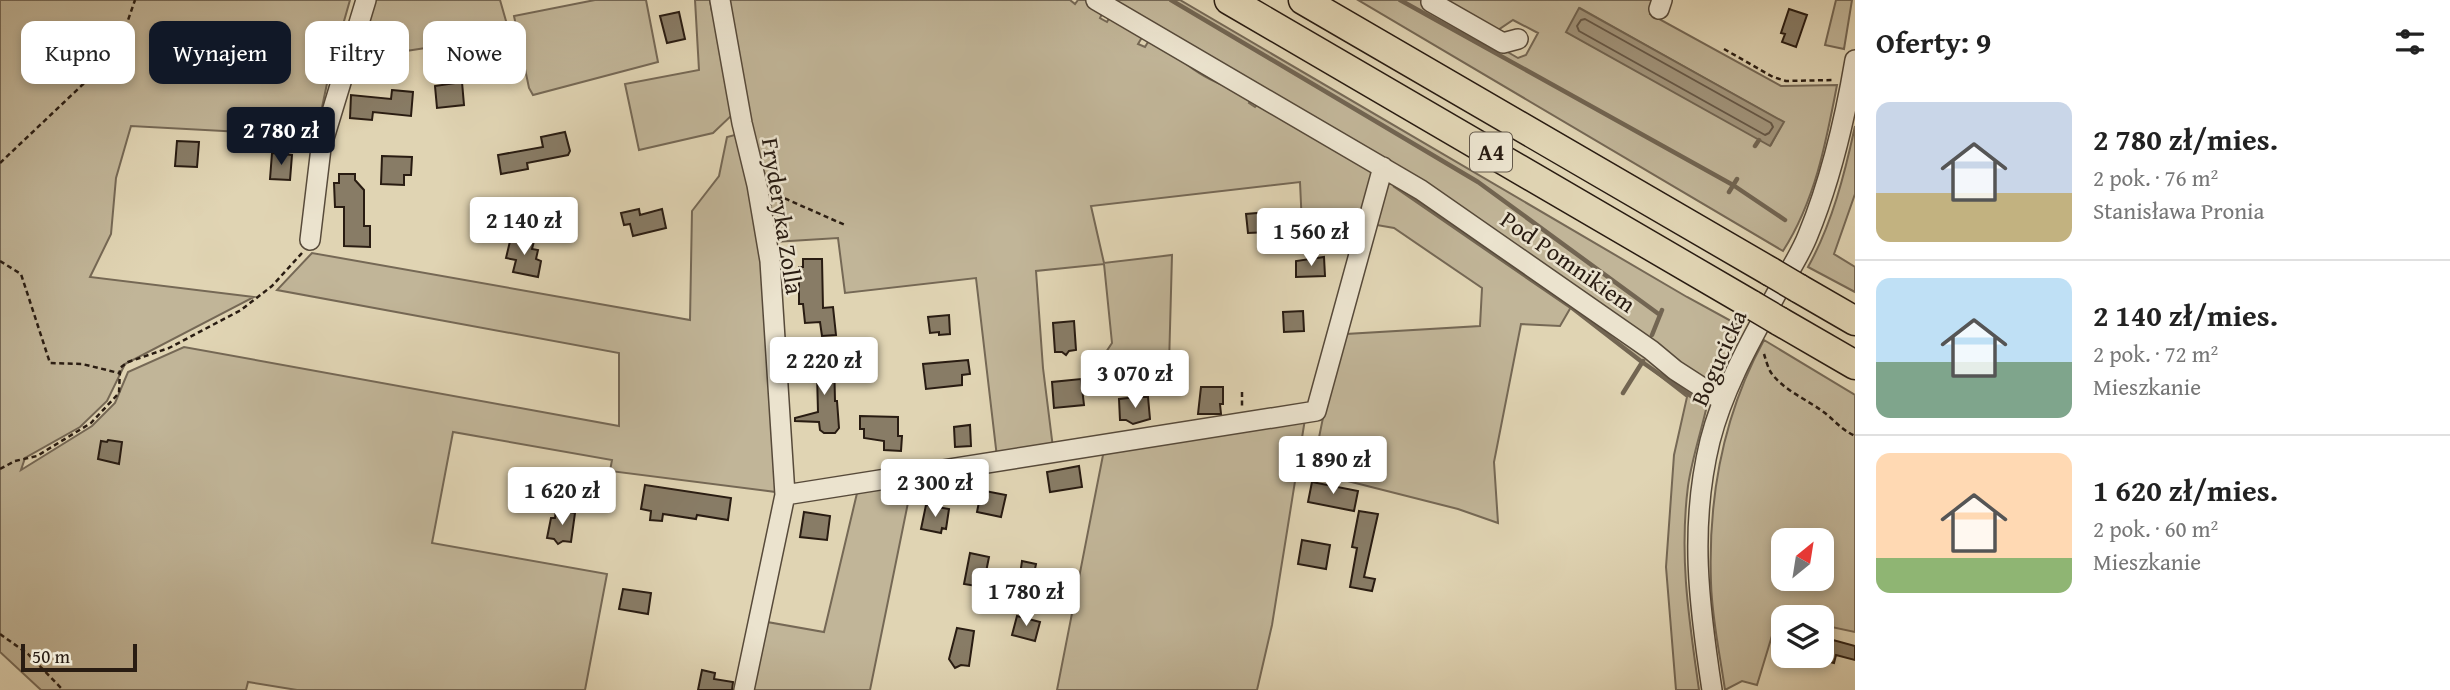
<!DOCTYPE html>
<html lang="pl">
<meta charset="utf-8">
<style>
:root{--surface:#fff;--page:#f6f6f6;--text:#222;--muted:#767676;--line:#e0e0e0;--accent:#111827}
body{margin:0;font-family:"Gentium Book Plus",serif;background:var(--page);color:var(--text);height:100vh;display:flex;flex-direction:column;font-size:26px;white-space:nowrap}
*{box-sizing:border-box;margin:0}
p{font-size:23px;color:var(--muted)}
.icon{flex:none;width:38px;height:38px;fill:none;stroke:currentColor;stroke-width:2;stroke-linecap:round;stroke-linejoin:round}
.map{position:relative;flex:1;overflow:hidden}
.side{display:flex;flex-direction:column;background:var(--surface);width:595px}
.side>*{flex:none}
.hud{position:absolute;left:21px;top:21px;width:665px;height:63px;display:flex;gap:14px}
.needle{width:46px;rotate:30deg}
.tools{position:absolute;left:1771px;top:528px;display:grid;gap:14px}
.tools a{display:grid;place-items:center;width:63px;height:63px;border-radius:14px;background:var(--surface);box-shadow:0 4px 10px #0003;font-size:35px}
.scale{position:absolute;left:21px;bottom:18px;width:116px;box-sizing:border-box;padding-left:7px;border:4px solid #291c12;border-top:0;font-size:19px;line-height:24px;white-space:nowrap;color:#291c12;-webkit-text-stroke:5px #ebe3ce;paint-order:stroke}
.price{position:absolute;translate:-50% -60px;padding:0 16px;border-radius:7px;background:#fff;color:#222;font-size:23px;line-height:46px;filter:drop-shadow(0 2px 4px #0008)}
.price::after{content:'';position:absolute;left:50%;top:42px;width:21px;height:16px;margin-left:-10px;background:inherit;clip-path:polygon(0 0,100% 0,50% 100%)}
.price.on{background:var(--accent);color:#fff}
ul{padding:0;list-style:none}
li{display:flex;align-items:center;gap:21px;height:175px;padding:0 21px}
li+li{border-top:2px solid var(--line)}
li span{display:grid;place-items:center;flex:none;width:196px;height:140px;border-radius:14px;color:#555}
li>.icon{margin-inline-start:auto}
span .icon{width:84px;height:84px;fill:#fffc;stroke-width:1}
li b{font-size:30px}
h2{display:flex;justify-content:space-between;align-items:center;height:84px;padding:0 21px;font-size:30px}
.chip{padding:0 24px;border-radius:14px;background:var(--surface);box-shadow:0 4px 10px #0003;font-size:24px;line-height:63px}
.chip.on{background:var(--accent);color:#fff}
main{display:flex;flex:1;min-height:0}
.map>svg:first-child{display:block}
</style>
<main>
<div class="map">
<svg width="1855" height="690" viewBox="0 0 1855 690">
<rect width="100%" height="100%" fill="#e0d4b3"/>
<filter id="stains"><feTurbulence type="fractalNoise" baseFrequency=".00286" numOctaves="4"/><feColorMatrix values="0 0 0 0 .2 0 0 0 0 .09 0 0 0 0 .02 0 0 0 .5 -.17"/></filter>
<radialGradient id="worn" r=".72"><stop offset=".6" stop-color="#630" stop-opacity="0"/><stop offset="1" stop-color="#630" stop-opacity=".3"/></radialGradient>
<path fill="#c1b598" stroke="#756855" stroke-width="2" fill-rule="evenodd" d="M0,0H350L329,74L316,136L131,126L116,178L111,234L90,277L254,297L125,364L107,401L80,427L25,458L21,470L92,426L115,403L128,372L184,347L619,426V353L277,290L312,253L690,320L692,211L719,176L727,137L739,134L730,0H1070L1075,4L1078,0H1087L1104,10L1100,18L1107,22L1111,15L1144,34L1138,44L1145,47L1151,37C1173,52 1191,71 1216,82C1228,88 1239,89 1253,96L1249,103L1255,107L1260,101L1373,169L1363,222L1302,226L1300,182L1091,206L1104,263L1172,255L1169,365L1105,364L1104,355L1112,343L1104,264L1036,271L1043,368L1053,448L997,457L976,278L845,293L838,238L774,242L776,492L610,471L612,460L453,432L432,543L607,574L585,690H297L248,682L246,690H41L0,652Z
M366,0H500L510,35L354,59Z
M595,0H646L658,62L533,95L529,88L514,16Z
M695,0H710L712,12L716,15L731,116L713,133L639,150L625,84L699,70Z
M1106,0H1180L1687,297L1742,327L1731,346L1715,384L1710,383Z
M1358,0H1425L1424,4L1518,58L1526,55L1538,33L1513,20L1495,32L1438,0H1654L1650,14L1781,86L1837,85C1826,143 1815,201 1783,251ZM1580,8L1783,122L1771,145L1567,32Z
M1836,0H1852L1844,49L1825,45Z
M1855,126V194L1834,254L1855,267V292L1808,267C1832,224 1845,173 1855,126Z
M1397,182L1708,401C1702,429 1692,458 1688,486C1679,557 1689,619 1699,690H1676L1666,567L1674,455L1687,397L1571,307L1560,326L1521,324L1494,462L1498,523L1458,509L1312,472L1328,393L1346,334L1480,326L1482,288L1394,228L1371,224L1385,185Z
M1764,340L1855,395V632L1822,625V618L1778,616L1757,685L1742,681L1725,690C1720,655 1712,619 1711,583C1708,499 1723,415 1764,340ZM1783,541H1822V579H1783Z
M1305,419L1272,625L1257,690H1057L1104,450Z
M912,483L870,690H750L767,622L824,632L858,489Z"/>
<path fill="#a2957c" stroke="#726552" stroke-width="2" d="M1579,8L1784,122L1770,146L1566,32Z"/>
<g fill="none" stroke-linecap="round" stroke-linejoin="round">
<path stroke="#665847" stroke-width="2" d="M1585,19L1771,123L1773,127L1769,133L1765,135L1579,31L1577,26L1581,20Z"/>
<path stroke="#726552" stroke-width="4.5" d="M1171,0L1478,182L1660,315
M1400,0L1733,185L1785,220
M1755,146L1759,140
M1395,186L1571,307L1642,362L1701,403
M1729,192L1737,179
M1652,335L1662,310
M1623,393L1643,361"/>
</g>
<path fill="#887c66" stroke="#291c12" stroke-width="2" d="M1789,9L1807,15L1796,47L1782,42L1785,34L1781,33Z
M679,12L685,39L667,43L660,16Z
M462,82L464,105L437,108L435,86Z
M392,90L413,92L411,116L373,112L372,120L350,118L351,95L391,99Z
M565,132L570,151L568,155L527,163L528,169L501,174L498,155L543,147L541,137Z
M177,141L199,142L197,167L175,166Z
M272,153L292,155L290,180L270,179Z
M382,156L412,157L411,175H404V185L381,184Z
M339,174H355V180L364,190V226H370V247L344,246V207H335L334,183H339Z
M639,209L640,215L662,209L666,228L633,236L630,224L624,225L621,213Z
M1268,212L1270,232L1248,233L1246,214Z
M511,237L534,241L532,249L538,250L536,259L541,261L538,277L513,272L516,260L506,258Z
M1324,257L1325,276L1296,277V261Z
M803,259H822L823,308L833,307L836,335L822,336L820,322L805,323L803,304H799V267H803Z
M1303,311L1304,331L1284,332L1283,312Z
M949,315L950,334L939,335V332L930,333L928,317Z
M1074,321L1076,350L1069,351L1066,355L1062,352H1055L1053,323Z
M834,359L835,401H837L839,428L835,433H824L820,430L819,422L795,421V418L818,412L817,374H809V360Z
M968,360L970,374L962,375V385L926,389L923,364Z
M1081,379L1084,405L1054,408L1052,382Z
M1201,387H1223V404H1220L1221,414H1198Z
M1137,397H1148L1150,419L1133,424L1126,420H1120L1119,399Z
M860,416L898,417V436H902L901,451L884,450V441L864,438V429H860Z
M970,425L971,446L955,447L954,427Z
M108,440L122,442L119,464L98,459L101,441L107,442Z
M1079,466L1082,487L1050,492L1047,472Z
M1312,482L1358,491L1354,511L1308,502Z
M645,485L731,498L728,520L697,515L696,519L663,514L662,521L650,520L651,511L641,509Z
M985,491L1006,495L1001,517L977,512L980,497H983Z
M926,505L949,509L946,529L942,528L941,533L921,529Z
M556,509L575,513L571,542L563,541L558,544L554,539L547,538L551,518H555Z
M1359,511L1378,514L1364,577L1375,579L1372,591L1350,587L1357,548L1352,547Z
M804,512L830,516L827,540L800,537Z
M1302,540L1330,545L1326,569L1298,564Z
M970,553L989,557L983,587L964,584Z
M1022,561L1036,564L1035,569L1048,571L1043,595H1022L1026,576L1020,575Z
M623,589L651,593L648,614L619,609Z
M1017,616L1040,622L1035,641L1012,635Z
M957,628L974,631L969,666L961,665L955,668L949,659Z
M1822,637L1855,646V660L1836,655L1834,663L1822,660Z
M702,670L715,673L714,679L733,682L732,690H698Z"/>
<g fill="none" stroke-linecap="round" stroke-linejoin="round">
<defs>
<path id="minor" d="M720,0L742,123L757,185L770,261L785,495L744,690
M1096,0L1421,190L1651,350L1675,370L1723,401
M1432,0L1431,2L1503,43L1518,39
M1659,9L1662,0
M310,240L321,148L366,0
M785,495L1316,411L1383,167
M1712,690C1699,605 1689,527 1710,441C1724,386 1753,337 1780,287C1790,270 1801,253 1808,235C1831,179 1845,119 1855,60"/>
<path id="highway" d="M1229,0L1752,305
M1303,0L1771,272
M1798,288L1855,321
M1779,321L1855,365"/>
</defs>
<use href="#minor" stroke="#574a3a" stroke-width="22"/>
<use href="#highway" stroke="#291c12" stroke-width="31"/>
<path stroke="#291c12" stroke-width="2.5" stroke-dasharray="5 3.5" stroke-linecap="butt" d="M1724,49L1773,77L1786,81L1834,80
M252,118H271L311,127
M0,163L117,52L135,0
M777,195L845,225
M0,261L21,274L50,363L82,364L119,373
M1764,354C1766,360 1768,369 1772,374C1785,391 1808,400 1825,413C1835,421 1842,430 1855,436
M1242,392V406
M0,469L15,461L37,456L91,423L119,393L120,368L128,362L169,348L241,310L272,286L302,253
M0,634L28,654L63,690"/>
<use href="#minor" stroke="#ebe3ce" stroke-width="19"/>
<use href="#highway" stroke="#e0d4b3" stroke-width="28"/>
<defs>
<path id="highway-bridge" d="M1771,272L1798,288
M1752,305L1779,321"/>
</defs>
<use href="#highway-bridge" stroke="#291c12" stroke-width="31" stroke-linecap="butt"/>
<use href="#highway-bridge" stroke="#e0d4b3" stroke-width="28"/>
</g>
<g text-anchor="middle" stroke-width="5" stroke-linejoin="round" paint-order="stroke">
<rect fill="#ebe3ce" stroke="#63584a" stroke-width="2" x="1470" y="132.5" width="42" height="39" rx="5"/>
<g font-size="23" font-weight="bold" fill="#291c12">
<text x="1491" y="160">A4</text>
</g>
<g font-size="24" fill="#291c12" stroke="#ebe3ce">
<text transform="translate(782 216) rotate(81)" y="8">Fryderyka Zolla</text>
<text transform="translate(1568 262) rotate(35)" y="8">Pod Pomnikiem</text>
<text transform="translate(1719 358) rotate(-66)" y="8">Bogucicka</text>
</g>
</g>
<rect width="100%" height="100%" filter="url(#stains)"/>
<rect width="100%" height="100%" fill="url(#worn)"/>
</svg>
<div class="tools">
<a><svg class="needle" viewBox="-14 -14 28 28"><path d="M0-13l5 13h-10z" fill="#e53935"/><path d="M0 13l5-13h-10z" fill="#767676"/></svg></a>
<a><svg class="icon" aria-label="layers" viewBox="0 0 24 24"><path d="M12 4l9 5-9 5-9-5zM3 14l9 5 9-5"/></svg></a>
</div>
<div class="scale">50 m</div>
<b class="price on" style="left:281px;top:167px">2 780 zł</b>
<b class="price" style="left:524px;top:257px">2 140 zł</b>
<b class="price" style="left:1311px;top:268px">1 560 zł</b>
<b class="price" style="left:824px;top:397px">2 220 zł</b>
<b class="price" style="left:1135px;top:410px">3 070 zł</b>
<b class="price" style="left:1333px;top:496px">1 890 zł</b>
<b class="price" style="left:935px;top:519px">2 300 zł</b>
<b class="price" style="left:562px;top:527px">1 620 zł</b>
<b class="price" style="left:1026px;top:628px">1 780 zł</b>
<div class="hud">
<a class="chip">Kupno</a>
<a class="chip on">Wynajem</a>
<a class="chip">Filtry</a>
<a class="chip">Nowe</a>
</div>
</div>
<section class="side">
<h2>Oferty: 9<svg class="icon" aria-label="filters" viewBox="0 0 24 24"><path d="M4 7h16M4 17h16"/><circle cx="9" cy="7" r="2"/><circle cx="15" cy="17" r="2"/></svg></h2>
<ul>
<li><span style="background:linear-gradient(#c9d6e8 65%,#c2b280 0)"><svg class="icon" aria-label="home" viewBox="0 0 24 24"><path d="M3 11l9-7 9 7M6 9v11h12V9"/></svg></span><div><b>2 780 zł/mies.</b><p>2 pok. · 76 m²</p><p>Stanisława Pronia</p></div></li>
<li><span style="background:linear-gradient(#bfe0f5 60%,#7fa58c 0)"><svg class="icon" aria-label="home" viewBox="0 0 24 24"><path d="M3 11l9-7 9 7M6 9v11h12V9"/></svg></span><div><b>2 140 zł/mies.</b><p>2 pok. · 72 m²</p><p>Mieszkanie</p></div></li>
<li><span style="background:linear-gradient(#ffd9b3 75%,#8fb573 0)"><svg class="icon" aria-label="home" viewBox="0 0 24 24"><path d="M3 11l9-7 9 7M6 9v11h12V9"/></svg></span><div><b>1 620 zł/mies.</b><p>2 pok. · 60 m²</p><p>Mieszkanie</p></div></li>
</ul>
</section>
</main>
